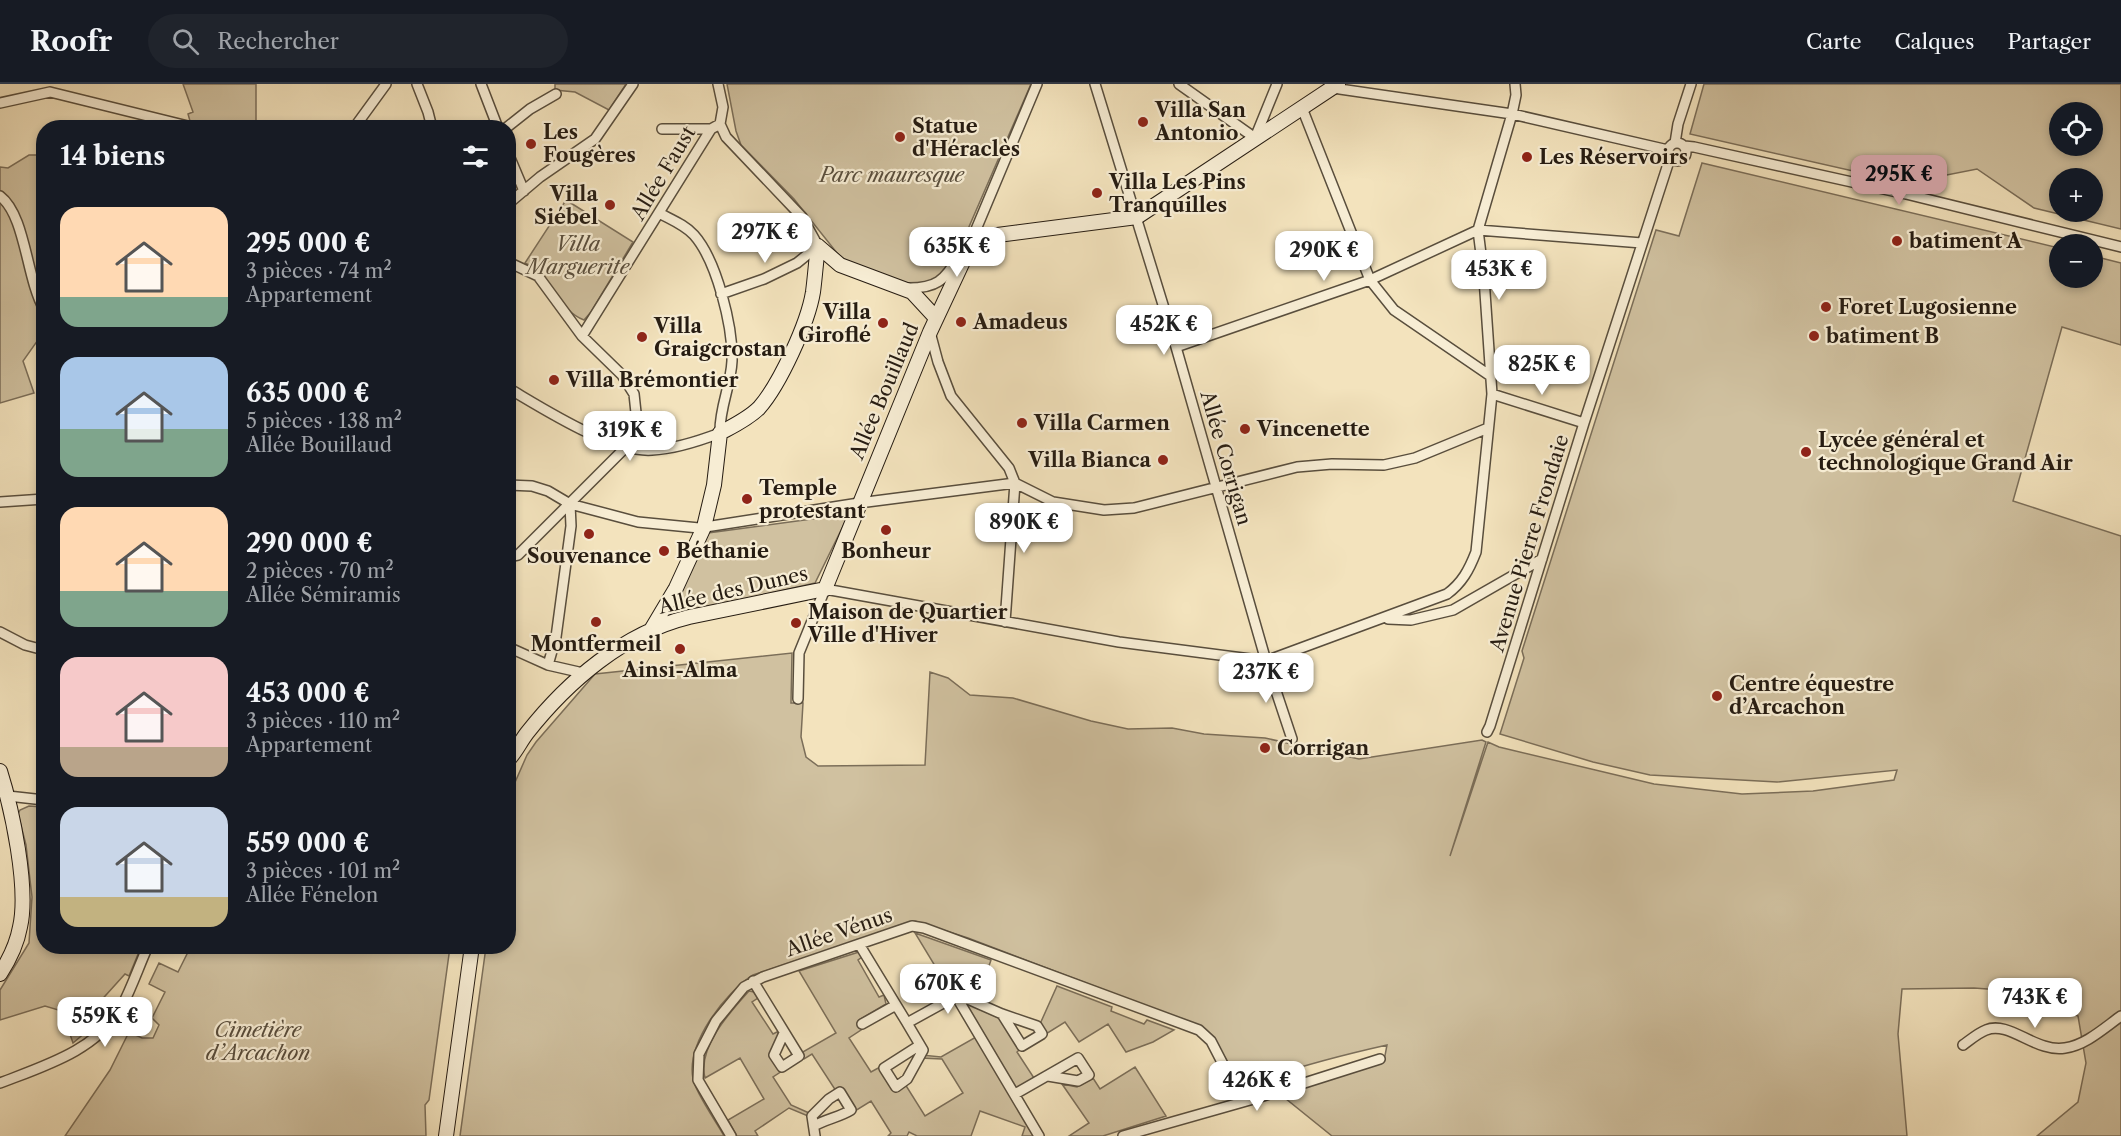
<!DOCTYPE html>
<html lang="fr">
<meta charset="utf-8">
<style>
:root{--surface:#171b24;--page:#20242c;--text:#f1f3f6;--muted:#9ea1a6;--line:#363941;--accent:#c59692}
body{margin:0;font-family:"Libre Caslon Text",serif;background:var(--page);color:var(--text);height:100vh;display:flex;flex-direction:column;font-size:22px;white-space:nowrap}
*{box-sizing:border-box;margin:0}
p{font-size:20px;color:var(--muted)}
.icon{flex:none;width:33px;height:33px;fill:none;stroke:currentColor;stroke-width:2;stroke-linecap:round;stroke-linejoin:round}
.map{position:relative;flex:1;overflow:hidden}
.details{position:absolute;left:36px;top:36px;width:480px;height:834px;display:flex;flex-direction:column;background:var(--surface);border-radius:24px;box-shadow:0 3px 9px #0003}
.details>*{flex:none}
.buttons{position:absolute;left:2049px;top:18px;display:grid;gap:12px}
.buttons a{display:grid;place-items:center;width:54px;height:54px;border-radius:50%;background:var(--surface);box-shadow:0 3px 9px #0003;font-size:30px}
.price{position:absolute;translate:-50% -51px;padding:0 14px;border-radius:12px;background:#fff;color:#222;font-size:20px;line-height:39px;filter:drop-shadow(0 2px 3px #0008)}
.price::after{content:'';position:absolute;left:50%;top:36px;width:18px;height:14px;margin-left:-9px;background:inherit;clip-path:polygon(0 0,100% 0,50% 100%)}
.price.current{background:var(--accent);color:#111}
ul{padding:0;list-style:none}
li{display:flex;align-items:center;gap:18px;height:150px;padding:0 24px}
li span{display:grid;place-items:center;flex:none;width:168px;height:120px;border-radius:18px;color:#555}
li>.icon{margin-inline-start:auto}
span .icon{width:72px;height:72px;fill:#fffc;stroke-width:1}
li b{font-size:26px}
h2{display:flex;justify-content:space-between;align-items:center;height:72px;padding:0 24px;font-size:26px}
header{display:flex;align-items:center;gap:36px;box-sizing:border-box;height:84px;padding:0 30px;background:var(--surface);border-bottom:2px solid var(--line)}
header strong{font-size:28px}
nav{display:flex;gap:33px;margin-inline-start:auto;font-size:21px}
.search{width:420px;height:54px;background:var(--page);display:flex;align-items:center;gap:15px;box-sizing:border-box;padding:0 21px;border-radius:33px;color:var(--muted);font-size:22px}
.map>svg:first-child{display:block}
</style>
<header>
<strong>Roofr</strong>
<div class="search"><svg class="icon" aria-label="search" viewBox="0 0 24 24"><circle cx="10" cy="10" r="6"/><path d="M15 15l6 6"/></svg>Rechercher</div>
<nav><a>Carte</a><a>Calques</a><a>Partager</a></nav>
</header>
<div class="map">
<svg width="2121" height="1052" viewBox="0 0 2121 1052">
<rect width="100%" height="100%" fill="#f3e3bd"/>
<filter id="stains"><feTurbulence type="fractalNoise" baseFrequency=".00333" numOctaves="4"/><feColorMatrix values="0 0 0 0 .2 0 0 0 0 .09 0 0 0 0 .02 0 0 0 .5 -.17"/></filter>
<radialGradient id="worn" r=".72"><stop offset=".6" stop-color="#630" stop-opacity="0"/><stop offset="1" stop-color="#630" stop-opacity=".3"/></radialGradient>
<path fill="#d0c1a0" stroke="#7b6e59" stroke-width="1.5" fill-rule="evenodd" d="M183,0H256V39L190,37L188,30L193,28Z
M555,0H626L609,26L575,8L555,6Z
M727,0H1031L958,168C952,176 946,189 938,194C913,209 856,188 837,169L794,115L741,61L736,47Z
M1704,0H2121V145L2034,124L1977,85L1906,99L1690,50ZM2060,28H2092V62H2060ZM2060,94H2092V128H2060Z
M29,71H43V244L38,256L23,277L34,309L0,319V83L8,84Z
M1702,79L2059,164L2060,194H2092L2093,172L2121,179V261L2062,243L2013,417L2121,452V1052H2037L2078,1018L2086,979L2078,932L2014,907L1974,904L1902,905L1898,950L1907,1052H1332L1280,1010L1384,977L1387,961C1338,972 1288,985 1241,1003L1214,956L1191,939L968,854L915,837L753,891C725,909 686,959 693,995C695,1008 717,1039 724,1052H460L486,863L508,862L509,712L527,671L536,658L595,590L792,569L791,619H803L801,653L806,673L818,682L925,681L930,588L948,594L970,611L1013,614L1091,637L1128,645L1172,644L1204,650L1265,654L1359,675L1482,656L1486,658L1450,772L1488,658L1499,663L1654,700L1742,710L1813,707L1894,696L1897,686L1777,698L1650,691L1593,678L1500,650L1524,574L1522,567L1656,146L1679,152Z
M566,116L633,158L591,228L584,236C557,226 553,191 525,179Z
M849,430L815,499L670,532L708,449Z
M29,722L43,723L44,862L141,863L129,892L125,890L97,921L107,930L73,959L62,927L45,922L0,936V906L29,859L32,813L26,761L18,730L20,726Z
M915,849L991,876L978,914C965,909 957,905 945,912L939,904L946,900Z
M191,862L450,863L429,1016L425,1021L426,1052H65L110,986L129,948L142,954H153L159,941L152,934L165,908L149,900L159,879L178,888Z
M859,868L862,873L858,876L879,913L884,911L886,920L859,936L864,944L849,954L871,988L880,983L894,1006L905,1000L925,1032L963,1009L942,975L921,974L922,971L941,973L976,953L1034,1052H1022L1025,1043L980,1027L971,1052H917L909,1048L907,1052H888L891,1049L871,1017L855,1027L841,1004L836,1007L812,970L804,975L801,969L836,949L799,887Z
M1057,902L1112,923L1111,927L1144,940L1147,936L1174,946L1153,958L1126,968L1108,940L1079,958L1065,938L1046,950L1040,940Z
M749,907L754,908L758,914L752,918L773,950L777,948L780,951L770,971L782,987L773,993L791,1021L809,1029L808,1032L789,1024L755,1047L758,1052H737L728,1036L764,1015L740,974L705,994C697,964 730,928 749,907Z
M968,920L999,934L1020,965L1017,968L1034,994L1016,1005L967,921Z
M1135,983L1166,1032L1103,1052H1069L1089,1039L1062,1000L1077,1003L1093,994L1100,1005Z"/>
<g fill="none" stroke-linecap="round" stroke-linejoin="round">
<defs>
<path id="street" d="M417,0L428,28L432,44
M481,0L498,44
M718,0L723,23L720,40L726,53L802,133L818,162L797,179L764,195L721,210
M1095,0L1176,263L1266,577L1292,655
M1179,0L1255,54L1277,0
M1333,4L1512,30L1668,66
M0,19L50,8L196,44
M1302,24L1370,196L1394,226L1489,291
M354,44L386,0
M506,44L530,25L556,10
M662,45H711
M1668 68a9 9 0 1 1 18 0a9 9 0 1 1-18 0Z
M1675,59L1678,40L1691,0
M1684,62L1694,63L1906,110L2121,163
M508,69L524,107
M0,112C26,132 26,194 44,225
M508,120L540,93L595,55L633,0
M972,155L1037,0
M508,178L538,192L582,252L622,291L634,310L637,338L625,364L518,471L508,473
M905,204C936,205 945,197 960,170
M930,248L938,278L951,312L1009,384L1015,399L1053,418L1104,426L1134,424L1297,383L1332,380L1384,381L1415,374L1488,344
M582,252L711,45L720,40
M1176,263L1370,196L1478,146L1642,159
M508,304C544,325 612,369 652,366C675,365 699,357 720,349C719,325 731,301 732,277C733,243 717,177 694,151C685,141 672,136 659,129
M1492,310L1584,339
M508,401L532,402L548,407L570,420L638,438L699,444L859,419L1015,399
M0,418L44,415
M1388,535L1411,536L1453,526L1542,475
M1005,538L1015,399
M0,548L25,561L44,566
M508,563L548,581L583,589
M548,581L556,553L571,442L570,420
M798,615L799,569L825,505L1119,558L1266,577L1447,510C1462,499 1469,486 1476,468L1492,310L1484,194L1478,146L1512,30L1516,11L1515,0
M1487,648L1490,642L1584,339L1670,74
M8,712L44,716
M859,860L907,939L956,912L1039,1052
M753,897L799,972L782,983L774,971L784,949
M956,912L970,916L1002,930L1037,942L1042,950L1022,962L1002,930
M907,939L923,966L907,995L896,1003L884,984L920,961
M862,940L896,921
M1963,961C1970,956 1978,949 1986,946C2009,936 2036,969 2065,964C2086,961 2104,944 2121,932
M0,999C44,982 98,966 122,922C132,903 139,882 148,862
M1015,1010L1078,974L1089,991L1078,997L1048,992
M814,1042C826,1035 840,1033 851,1026L840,1008L829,1015L812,1032L815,1052
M731,1052L698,996L699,970L716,937L744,903L763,893L912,842L924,844L1199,946L1211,957L1242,1017
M1123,1052L1257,1014L1380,975"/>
<path id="secondary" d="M818,162L840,181L912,208L936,234
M651,546L676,504L704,443L714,401L720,349C733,342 748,335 759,324C780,300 808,239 813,208C815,193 816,177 818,162
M508,676C516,668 520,658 527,649C568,597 624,549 689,533L825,505L930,248L974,154L1137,133L1338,0
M0,687C12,725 29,804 20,843C17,860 9,876 0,890
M446,1052L472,862"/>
</defs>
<use href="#street" stroke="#594e3d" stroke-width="12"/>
<use href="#secondary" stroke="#261c12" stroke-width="16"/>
<use href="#street" stroke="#f7edd4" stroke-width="9"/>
<use href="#secondary" stroke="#f7edd4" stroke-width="14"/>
</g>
<g fill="#8f2418" stroke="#f7edd4" stroke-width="2">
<circle cx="1143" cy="38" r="6"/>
<circle cx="900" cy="53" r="6"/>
<circle cx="531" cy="60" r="6"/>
<circle cx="1527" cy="73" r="6"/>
<circle cx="1097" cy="109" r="6"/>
<circle cx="610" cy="121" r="6"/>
<circle cx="1897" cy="157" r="6"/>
<circle cx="1826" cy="223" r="6"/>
<circle cx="961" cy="238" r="6"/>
<circle cx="883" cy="239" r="6"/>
<circle cx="1814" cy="252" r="6"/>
<circle cx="642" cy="253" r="6"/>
<circle cx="554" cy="296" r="6"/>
<circle cx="1022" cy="339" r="6"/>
<circle cx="1245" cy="345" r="6"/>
<circle cx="1806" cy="368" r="6"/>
<circle cx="1163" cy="376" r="6"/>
<circle cx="747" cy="415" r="6"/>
<circle cx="886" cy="446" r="6"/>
<circle cx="589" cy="450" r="6"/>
<circle cx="664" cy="467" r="6"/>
<circle cx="596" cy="538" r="6"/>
<circle cx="796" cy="539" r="6"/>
<circle cx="680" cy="565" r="6"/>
<circle cx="1717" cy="612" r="6"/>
<circle cx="1265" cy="664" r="6"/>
</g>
<g text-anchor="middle" stroke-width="4.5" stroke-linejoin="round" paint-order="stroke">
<g font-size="20" font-weight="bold" fill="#261c12" stroke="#f7edd4" text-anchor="start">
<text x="1155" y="33">Villa San<tspan x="1155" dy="23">Antonio</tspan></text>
<text x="912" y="49">Statue<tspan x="912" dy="23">d'Héraclès</tspan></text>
<text x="543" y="55">Les<tspan x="543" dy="23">Fougères</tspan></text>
<text x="1539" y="80">Les Réservoirs</text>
<text x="1109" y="105">Villa Les Pins<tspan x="1109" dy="23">Tranquilles</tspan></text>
<text x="598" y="117" text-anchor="end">Villa<tspan x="598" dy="23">Siébel</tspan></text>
<text x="1909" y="164">batiment A</text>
<text x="1838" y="230">Foret Lugosienne</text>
<text x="871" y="235" text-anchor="end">Villa<tspan x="871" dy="23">Giroflé</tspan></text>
<text x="973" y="245">Amadeus</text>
<text x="654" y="249">Villa<tspan x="654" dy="23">Graigcrostan</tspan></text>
<text x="1826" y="259">batiment B</text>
<text x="566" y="303">Villa Brémontier</text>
<text x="1034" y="346">Villa Carmen</text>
<text x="1257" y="352">Vincenette</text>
<text x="1818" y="363">Lycée général et<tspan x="1818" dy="23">technologique Grand Air</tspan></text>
<text x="1151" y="383" text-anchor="end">Villa Bianca</text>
<text x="759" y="411">Temple<tspan x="759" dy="23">protestant</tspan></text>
<text x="676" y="474">Béthanie</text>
<text x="886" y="474" text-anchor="middle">Bonheur</text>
<text x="589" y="479" text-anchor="middle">Souvenance</text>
<text x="808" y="535">Maison de Quartier<tspan x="808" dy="23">Ville d'Hiver</tspan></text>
<text x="596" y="567" text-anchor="middle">Montfermeil</text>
<text x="680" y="593" text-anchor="middle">Ainsi-Alma</text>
<text x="1729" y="607">Centre équestre<tspan x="1729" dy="23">d’Arcachon</tspan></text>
<text x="1277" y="671">Corrigan</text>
</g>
<g font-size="20" fill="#261c12" stroke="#f7edd4">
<text transform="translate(663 89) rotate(-59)" y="7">Allée Faust</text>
<text transform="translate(884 307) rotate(-67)" y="7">Allée Bouillaud</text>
<text transform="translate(1226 374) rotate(74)" y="7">Allée Corrigan</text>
<text transform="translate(1529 459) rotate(-73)" y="7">Avenue Pierre Frondaie</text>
<text transform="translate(733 506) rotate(-13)" y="7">Allée des Dunes</text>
<text transform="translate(839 848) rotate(-19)" y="7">Allée Vénus</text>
</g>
<g font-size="20" font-style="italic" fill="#594e3d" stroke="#f7edd4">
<text x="892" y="98">Parc mauresque</text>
<text x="578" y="167">Villa<tspan x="578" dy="23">Marguerite</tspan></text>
<text x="258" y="953">Cimetière<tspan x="258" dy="23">d’Arcachon</tspan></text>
</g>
</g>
<rect width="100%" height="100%" filter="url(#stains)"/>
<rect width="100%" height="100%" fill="url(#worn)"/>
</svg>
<div class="buttons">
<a><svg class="icon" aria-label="locate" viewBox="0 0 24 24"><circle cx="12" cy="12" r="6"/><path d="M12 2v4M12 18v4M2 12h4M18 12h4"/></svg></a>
<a>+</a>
<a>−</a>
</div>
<b class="price current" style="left:1899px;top:122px">295K €</b>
<b class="price" style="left:765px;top:180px">297K €</b>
<b class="price" style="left:957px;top:194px">635K €</b>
<b class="price" style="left:1324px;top:198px">290K €</b>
<b class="price" style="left:1499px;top:217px">453K €</b>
<b class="price" style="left:1164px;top:272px">452K €</b>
<b class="price" style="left:1542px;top:312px">825K €</b>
<b class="price" style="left:630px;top:378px">319K €</b>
<b class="price" style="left:1024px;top:470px">890K €</b>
<b class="price" style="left:1266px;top:620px">237K €</b>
<b class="price" style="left:948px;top:931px">670K €</b>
<b class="price" style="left:2035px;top:945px">743K €</b>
<b class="price" style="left:105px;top:964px">559K €</b>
<b class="price" style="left:1257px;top:1028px">426K €</b>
<section class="details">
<h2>14 biens<svg class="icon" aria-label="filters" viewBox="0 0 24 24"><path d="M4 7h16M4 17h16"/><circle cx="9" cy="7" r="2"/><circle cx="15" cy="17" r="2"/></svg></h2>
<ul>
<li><span style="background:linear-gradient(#ffd9b3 75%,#7fa58c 0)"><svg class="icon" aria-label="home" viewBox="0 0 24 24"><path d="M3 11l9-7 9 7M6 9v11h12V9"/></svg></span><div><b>295 000 €</b><p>3 pièces · 74 m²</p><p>Appartement</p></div></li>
<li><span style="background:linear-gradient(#a9c7e8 60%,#7fa58c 0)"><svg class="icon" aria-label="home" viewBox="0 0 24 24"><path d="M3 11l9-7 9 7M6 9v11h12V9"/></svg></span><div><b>635 000 €</b><p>5 pièces · 138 m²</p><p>Allée Bouillaud</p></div></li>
<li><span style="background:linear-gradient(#ffd9b3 70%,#7fa58c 0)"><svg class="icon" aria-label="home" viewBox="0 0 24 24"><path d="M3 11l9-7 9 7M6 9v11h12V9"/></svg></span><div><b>290 000 €</b><p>2 pièces · 70 m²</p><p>Allée Sémiramis</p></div></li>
<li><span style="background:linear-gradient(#f6c9c9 75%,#b9a48a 0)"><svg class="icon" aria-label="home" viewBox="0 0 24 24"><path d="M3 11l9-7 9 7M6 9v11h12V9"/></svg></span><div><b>453 000 €</b><p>3 pièces · 110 m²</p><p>Appartement</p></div></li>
<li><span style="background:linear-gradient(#c9d6e8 75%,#c2b280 0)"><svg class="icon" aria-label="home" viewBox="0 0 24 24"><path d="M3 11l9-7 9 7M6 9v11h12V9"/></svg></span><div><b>559 000 €</b><p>3 pièces · 101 m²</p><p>Allée Fénelon</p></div></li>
</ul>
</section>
</div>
